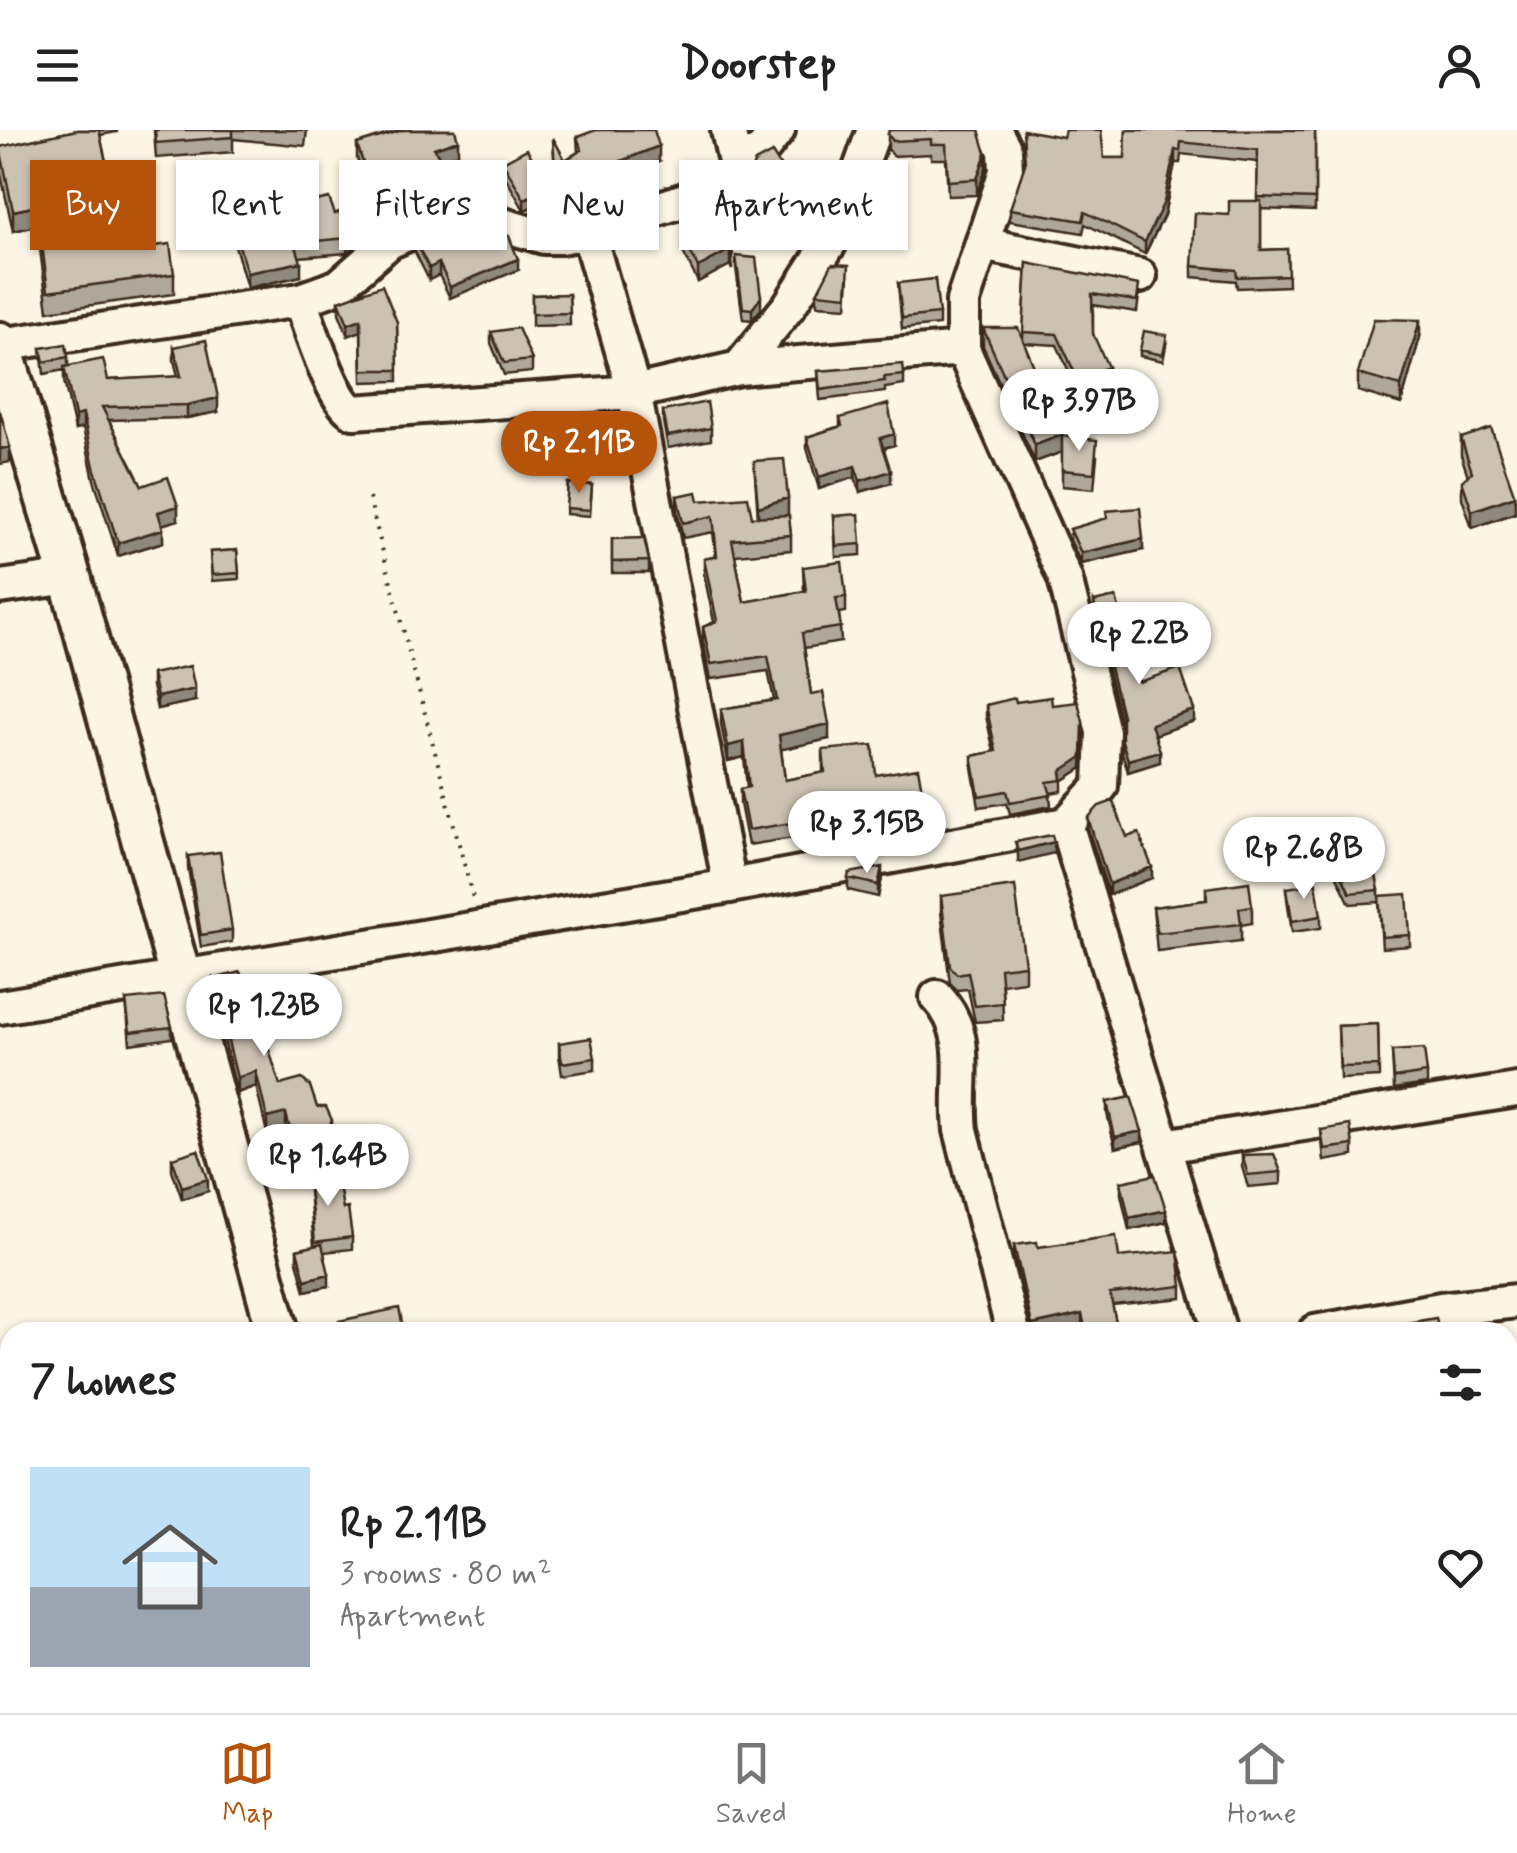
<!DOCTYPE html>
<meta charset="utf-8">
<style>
:root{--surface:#fff;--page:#f2f2f2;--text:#222;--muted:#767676;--line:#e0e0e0;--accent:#b45309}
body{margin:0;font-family:Mynerve,sans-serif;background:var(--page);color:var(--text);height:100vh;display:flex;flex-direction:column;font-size:38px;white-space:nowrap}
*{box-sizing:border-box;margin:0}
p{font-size:32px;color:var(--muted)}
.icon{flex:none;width:55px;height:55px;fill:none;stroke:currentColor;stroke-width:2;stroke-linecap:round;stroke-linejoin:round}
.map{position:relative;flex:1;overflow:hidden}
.panel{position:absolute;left:0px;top:1192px;width:1518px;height:392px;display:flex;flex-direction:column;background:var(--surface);border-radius:30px 30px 0 0;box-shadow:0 2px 8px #0004}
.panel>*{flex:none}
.guide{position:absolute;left:30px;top:30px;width:1000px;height:90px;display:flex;gap:20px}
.price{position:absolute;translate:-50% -85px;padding:0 22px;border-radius:35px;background:#fff;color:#222;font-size:32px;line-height:65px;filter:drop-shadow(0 2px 5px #0008)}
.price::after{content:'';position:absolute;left:50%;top:60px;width:30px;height:22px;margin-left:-15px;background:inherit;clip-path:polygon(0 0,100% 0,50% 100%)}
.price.on{background:var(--accent);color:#fff}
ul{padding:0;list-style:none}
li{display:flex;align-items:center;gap:30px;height:250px;padding:0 30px}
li+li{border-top:2px solid var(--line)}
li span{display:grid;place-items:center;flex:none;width:280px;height:200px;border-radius:0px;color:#555}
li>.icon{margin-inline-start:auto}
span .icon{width:120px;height:120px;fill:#fffc;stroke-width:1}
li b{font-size:42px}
h2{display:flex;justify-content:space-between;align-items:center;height:120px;padding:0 30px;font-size:42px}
.chip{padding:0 35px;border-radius:0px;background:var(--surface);box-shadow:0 2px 8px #0004;font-size:35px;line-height:90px}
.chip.on{background:var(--accent);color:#fff}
header{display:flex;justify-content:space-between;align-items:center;height:130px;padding:0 30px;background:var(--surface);font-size:45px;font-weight:800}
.menu{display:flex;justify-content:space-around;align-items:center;height:140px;border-top:2px solid var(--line);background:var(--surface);font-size:28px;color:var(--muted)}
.menu a{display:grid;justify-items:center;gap:5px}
.menu .on{color:var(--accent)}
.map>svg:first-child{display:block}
</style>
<header><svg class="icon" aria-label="menu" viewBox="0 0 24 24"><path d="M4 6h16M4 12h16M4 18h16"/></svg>Doorstep<svg class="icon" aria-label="person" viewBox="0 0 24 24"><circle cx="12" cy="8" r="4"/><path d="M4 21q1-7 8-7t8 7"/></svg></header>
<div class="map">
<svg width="1517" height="1583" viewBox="0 0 1517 1583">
<rect width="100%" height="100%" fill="#fcf5e5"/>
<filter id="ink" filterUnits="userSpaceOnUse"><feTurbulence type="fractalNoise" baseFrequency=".01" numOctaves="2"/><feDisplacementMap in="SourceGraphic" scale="20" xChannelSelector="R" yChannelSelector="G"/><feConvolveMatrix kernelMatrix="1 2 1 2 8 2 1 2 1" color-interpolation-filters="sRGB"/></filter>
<g filter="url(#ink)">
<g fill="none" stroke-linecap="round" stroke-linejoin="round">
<defs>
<path id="minor" d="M994,0L1005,20L1006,41L963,171V219L1065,448L1103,602L1101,656L1066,694
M737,35L762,20L778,0
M588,102L634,262L730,756
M982,114L1140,146
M300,170C309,194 333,273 354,282L634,262L739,238L789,176L838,100L874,0
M0,215L300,170L339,156L389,112L443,88L466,84L544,107H560L588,102L730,55L737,41L728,0
M739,238L963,219
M0,457L70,447
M937,867C974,907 955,950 961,1000L1013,1202
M0,877L730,756L1066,694L1220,1202
M1164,1016L1517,960
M1315,1202L1441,1179L1517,1171
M1106,1575L1108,1583
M1287,1575L1289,1583"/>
<path id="major" d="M0,213L70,447L278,1202
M381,1575L383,1583"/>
</defs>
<use href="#minor" stroke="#3b2a1e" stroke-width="40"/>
<use href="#major" stroke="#3b2a1e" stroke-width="48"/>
<path stroke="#3b2a1e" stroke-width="4" stroke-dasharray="2.5 8" stroke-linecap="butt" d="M369,368L474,772"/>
<use href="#minor" stroke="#fcf5e5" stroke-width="32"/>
<use href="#major" stroke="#fcf5e5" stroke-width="40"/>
</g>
<path fill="#afa79a" stroke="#3b2a1e" stroke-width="2.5" d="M77,0H117V2L100,5L118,86L140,118L174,144V164L48,181L37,96L13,101L0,40V17Z
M154,0H307L305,16L233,9V22L156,28Z
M398,0H455L458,24L441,30L454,66L381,94L347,123L299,127L301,146L247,158L232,105V91L335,84L370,68L357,28V14L398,1Z
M979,0L986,38L977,65L948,66L946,29H931V24L893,26L888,19V4Z
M1126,0H1315V81L1261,79V120L1287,119L1288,156L1237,158L1236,151L1192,147V136L1229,85L1257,71L1258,32L1181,24L1180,33H1175L1164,85L1145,124L1085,94L1083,103L1010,91V79L1063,7L1104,28H1125Z
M577,7L659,31L580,63V71L557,84L553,8L565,30L578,22Z
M503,32L550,71L524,80L503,43Z
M898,64V112H862V100Z
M703,70L798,79L746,112H733L732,140L730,135L698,152L682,120V105L707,92L703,85Z
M415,111L452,112L518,140L450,168L439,145L429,150L415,122Z
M736,126L761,179L752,190L743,189L736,138Z
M1027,133L1139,166L1137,182L1093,175V204L1108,248L1078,261L1057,215L1024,213L1062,306L1097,326L1094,359L1062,356V322L1035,332L983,216V198L1023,209Z
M849,147L847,177L817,175V163Z
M898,153L939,184V195L902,199Z
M569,164L570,195L532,196V165Z
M339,171L397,192L398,251L362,252L361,201L348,206L339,183Z
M491,202L532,230V242L504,245L491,213Z
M1420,207L1401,274L1358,261V244Z
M1167,211L1163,231L1140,226V220Z
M174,217L218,282L187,288L109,290L142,356L178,390L162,394L163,412L118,426L94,350L83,298L75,300L64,251V240L44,244L41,218L68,227V236L108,250L178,247L174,230Z
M818,241L904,245V255L885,258V262L820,270Z
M663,281L711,298V310L668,318L663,292Z
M604,288L625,311V323H605Z
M840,288L894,315L884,318L891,353L860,362L855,347L819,359L807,318V307L840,296Z
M1461,308L1515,383L1472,398L1462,368V351L1468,346L1461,325Z
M754,331L788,385L791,405V420L735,425L744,472L804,461L803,437L846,467V482L839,483L841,512L804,518L811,564L829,609L781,619L785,650L823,643V620L876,645L924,672V688L748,715L740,674V659L747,658L744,627L728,631L721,594V579L774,570L768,541L711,549L703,512V497L714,492L704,444V429L716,427L713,402L683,408L677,381V366L752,387H758Z
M568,353L592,355L590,386L566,384Z
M834,386L861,414V425L836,427Z
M1106,389L1143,420L1081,434L1070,410V399Z
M612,409L649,431V443H612Z
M237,420L239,449L212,451L210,422Z
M1094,472L1139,552L1194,591L1155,605L1160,632L1128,642L1122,623V597L1094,484Z
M152,544L195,571L157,579L152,556Z
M1016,572L1052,575L1082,638L1062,651V661L1050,663L1051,676L1010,684L1007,673L979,677L972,637V626L994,622L986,586V575Z
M1088,688L1127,707L1152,748L1109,765L1088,699Z
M1331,723L1379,760V766L1410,805V816L1382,818L1379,772L1350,774L1331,734Z
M188,726L232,800V812L201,817L188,738Z
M848,748H882L878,767L848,760Z
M1206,758L1252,776V793L1241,795V811L1157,821L1153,777L1206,770Z
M1287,758L1321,786V798L1292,802L1287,769Z
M941,766L1025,835V851L1002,854L1003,890L975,892L968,859L957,860L950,853L941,782Z
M213,849L280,955L317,977L332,1004L327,1017L318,1013L291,1019L286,998L267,1003L256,956L237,963L213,864Z
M126,870L172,897V908L130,914Z
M1378,894L1379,947L1340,949L1338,896Z
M559,913L595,928V940L562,945L559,925Z
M1392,921L1427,943V954L1394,959Z
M1107,972L1142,1012L1115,1018L1107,983Z
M1321,1000L1353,1015V1026L1324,1031Z
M1242,1025L1281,1042V1054L1248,1057L1242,1037Z
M172,1028L208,1061L182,1069L172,1040Z
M308,1048L343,1079L352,1107V1119L324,1122L329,1156L305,1161L297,1131V1120L314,1116Z
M1121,1052L1166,1092L1129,1100L1121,1064Z
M1014,1115L1119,1127L1182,1156V1168L1112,1175L1118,1202H1083L1082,1196L1050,1202H1032L1014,1126Z"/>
<path fill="#8f887d" stroke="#3b2a1e" stroke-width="2.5" d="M458,10V24L434,32V18Z
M659,16V31L580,63V71L557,84V69L576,49Z
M1175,20V33L1164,85L1145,124V112Z
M986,23V38L977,65V49Z
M454,51V66L381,94L347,123V108L381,79Z
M550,59V71L524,80V69Z
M798,64V79L746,112V97Z
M37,76V96L13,101V81Z
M730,120V135L698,152V137Z
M518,129V140L450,168V157Z
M301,132V146L247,158V143Z
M439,133V145L429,150V138Z
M761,167V179L752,190V179Z
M361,189V201L348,206V194Z
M1420,190V207L1401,274V256Z
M1108,237V248L1078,261V250Z
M218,268V282L187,288V275Z
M83,284V298L75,300V286Z
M894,304V315L880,319V308Z
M1062,305V322L1035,332V315Z
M10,317V332L0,334V319Z
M855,336V347L819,359V347Z
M891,341V353L860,362V351Z
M1515,366V383L1472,398V381Z
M788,368V385L758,394V377Z
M178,376V390L158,396V382Z
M163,399V412L118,426V413Z
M1143,409V420L1081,434V423Z
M195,559V571L157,579V567Z
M1194,580V591L1151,606V594Z
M1083,592L1082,638L1062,651L1061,641Z
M829,594V609L779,620V605Z
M744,612V627L728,631V616Z
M1160,621V632L1128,642V630Z
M1054,712V723L1018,732V721Z
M882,737V748L878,767V755Z
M1152,737V748L1109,765V754Z
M256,941V956L237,963V948Z
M286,983V998L267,1003V988Z
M332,990V1004L327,1017V1002Z
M318,998V1013L291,1019V1004Z
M1142,1001V1012L1115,1018V1007Z
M208,1049V1061L182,1069V1057Z
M1166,1080V1092L1129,1100V1088Z
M329,1144V1156L305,1161V1150Z
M1082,1184V1196L1050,1202H1032V1195Z"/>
<path fill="#ccc2b3" stroke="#3b2a1e" stroke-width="2.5" d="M77,0H99L118,86L134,84L140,118L170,114L174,144L48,161L37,76L13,81L0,17Z
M155,0H233V7L156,13Z
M403,0H455L458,10L434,18L454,51L381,79L347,108L295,113L301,132L247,143L232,91L329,68L335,84L374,67L357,14Z
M596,0H654L659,16L576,49L580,56L557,69L553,8L565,30L582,20L577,7Z
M889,0H979L986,23L977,49L948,51L946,14H931V9L893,11L888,4Z
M1023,0L1063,7L1065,0H1101L1104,28H1125L1126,0H1315V69L1257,67L1258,20L1181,12L1180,21L1175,20L1164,72L1145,112L1085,82L1083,91L1010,79L1025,34Z
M527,19L550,59L524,69L503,32Z
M772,23L798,64L746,97H733L732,125L730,120L698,137L682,105L713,89L703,70L742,56L755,32Z
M868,64H898V100H862Z
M1229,71H1261V120L1287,119L1288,145L1237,147L1236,140L1192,136L1195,83L1229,85Z
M445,97L452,112L485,99L509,106L518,129L450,157L439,133L429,138L415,111Z
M736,126L756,128L761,167L752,179L743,178Z
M1027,133L1139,155L1137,171L1092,164L1093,204L1108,237L1078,250L1057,204L1023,202Z
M832,134L849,135L847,166L817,163Z
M935,149L939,184L902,188L898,153Z
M382,155L397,192L398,240H362L361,189L348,194L339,171Z
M569,164L570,183L532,184V165Z
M1374,189L1420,190L1401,256L1358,244Z
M518,198L532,230L504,233L491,202Z
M983,198H1018L1062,305L1035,315Z
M1144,201L1167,205L1163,225L1140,220Z
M206,210L218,268L187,275L102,277L142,356L168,347L178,376L158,382L163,399L118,413L94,337L83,284L75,286L64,237L103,229L108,250L181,246L174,217Z
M66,214L68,227L44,232L41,218Z
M903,234L904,245L884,247L885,251L820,260L818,241Z
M707,272L711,298L668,306L663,281Z
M888,274L894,304L880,308L891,341L860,351L855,336L819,347L807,307L842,296L840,288Z
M0,281L10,317L0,319Z
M604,288H621L625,311L605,312Z
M1491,298L1515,366L1472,381L1462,351L1472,342L1461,308Z
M1062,306L1097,310L1094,343L1062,340Z
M784,329L788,368L758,377L754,331Z
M568,353L592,355L590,380L566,378Z
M697,362L699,371L748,367L752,387L789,385L791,405L732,410L744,472L806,461L803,437L842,432L846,467L836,468L841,497L802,503L811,564L823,562L829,594L779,605L785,650L825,642L823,620L873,615L876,645L918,638L924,672L748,700L740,659L749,657L744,612L728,616L721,579L777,570L768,526L711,534L703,497L717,491L704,429L717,426L713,386L683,393L677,366Z
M1140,378L1143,409L1081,423L1070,399L1107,388L1106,381Z
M859,384L861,414L836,416L834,386Z
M644,408L649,431L612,432V409Z
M237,420L239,443L212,445L210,422Z
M1116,467L1139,552L1180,538L1194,580L1151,594L1160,621L1128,630L1122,611V586L1094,472Z
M190,536L195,559L157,567L152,544Z
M1051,567L1052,575L1078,572L1083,592L1082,627L1061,641L1062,650L1047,652L1051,665L1010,672L1007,661L979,666L972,626L996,621L986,575L1015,568L1016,572Z
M1113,671L1127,707L1139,703L1152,737L1109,754L1088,688L1099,676Z
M1052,705L1054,712L1018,721L1015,712Z
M1371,720L1379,760L1350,763L1331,723Z
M220,722L232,800L201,805L188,726Z
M882,737L878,755L848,748L849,743Z
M1249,752L1252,776L1239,778L1241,794L1157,803L1153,777L1207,770L1206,758Z
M1316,753L1321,786L1292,791L1287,758Z
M1015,756L1025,835L1000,838L1003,873L975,876L968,842L957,844L950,836L941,766Z
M1407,764L1410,805L1382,807L1379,766Z
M240,842L247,862L251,861L280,955L302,949L310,956L317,977H326L332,990L327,1002L318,998L291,1004L286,983L267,988L256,941L237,948L213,849Z
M164,866L172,897L130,902L126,870Z
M1378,894L1379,936L1340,937L1338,896Z
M591,908L595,928L562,933L559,913Z
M1424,919L1427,943L1394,948L1392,921Z
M1131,967L1142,1001L1115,1007L1107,972Z
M1350,995L1353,1015L1324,1019L1321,1000Z
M198,1020L208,1049L182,1057L172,1028Z
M1274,1024L1281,1042L1248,1045L1242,1025Z
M337,1043L343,1079L348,1078L352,1107L315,1112L308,1048Z
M1155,1045L1166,1080L1129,1088L1121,1052Z
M1116,1106L1119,1127L1178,1121L1182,1156L1110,1164L1118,1202H1086L1082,1184L1032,1195L1014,1115L1037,1112L1038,1117Z
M322,1114L329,1144L305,1150L297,1120Z
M399,1178L404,1202H341L339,1191Z
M1436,1188L1439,1202H1355Z
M10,1542V1575H19L20,1583H0V1544Z
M1190,1575H1230L1231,1583H1191Z
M1351,1579V1583H1329V1581Z"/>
</g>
</svg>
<b class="price" style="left:1079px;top:324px">Rp 3.97B</b>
<b class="price on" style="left:579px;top:366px">Rp 2.11B</b>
<b class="price" style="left:1139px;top:557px">Rp 2.2B</b>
<b class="price" style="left:867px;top:746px">Rp 3.15B</b>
<b class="price" style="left:1304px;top:772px">Rp 2.68B</b>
<b class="price" style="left:264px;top:929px">Rp 1.23B</b>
<b class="price" style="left:328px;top:1079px">Rp 1.64B</b>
<div class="guide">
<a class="chip on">Buy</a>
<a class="chip">Rent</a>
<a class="chip">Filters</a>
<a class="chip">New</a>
<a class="chip">Apartment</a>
</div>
<section class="panel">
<h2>7 homes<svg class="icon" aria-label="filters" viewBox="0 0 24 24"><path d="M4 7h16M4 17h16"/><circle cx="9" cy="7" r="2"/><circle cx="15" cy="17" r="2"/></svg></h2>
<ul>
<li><span style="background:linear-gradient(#bfe0f5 60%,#9aa5b1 0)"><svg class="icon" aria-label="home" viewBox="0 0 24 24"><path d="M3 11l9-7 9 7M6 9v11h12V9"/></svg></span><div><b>Rp 2.11B</b><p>3 rooms · 80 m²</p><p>Apartment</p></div><svg class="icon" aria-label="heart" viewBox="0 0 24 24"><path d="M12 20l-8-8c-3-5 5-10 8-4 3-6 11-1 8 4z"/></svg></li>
</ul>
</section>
</div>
<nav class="menu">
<a class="on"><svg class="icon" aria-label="map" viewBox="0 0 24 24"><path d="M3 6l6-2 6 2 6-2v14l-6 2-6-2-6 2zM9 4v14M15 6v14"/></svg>Map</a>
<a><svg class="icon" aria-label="saved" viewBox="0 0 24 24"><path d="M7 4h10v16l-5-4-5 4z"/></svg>Saved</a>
<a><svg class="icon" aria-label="home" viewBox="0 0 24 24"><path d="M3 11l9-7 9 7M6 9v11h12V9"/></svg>Home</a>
</nav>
